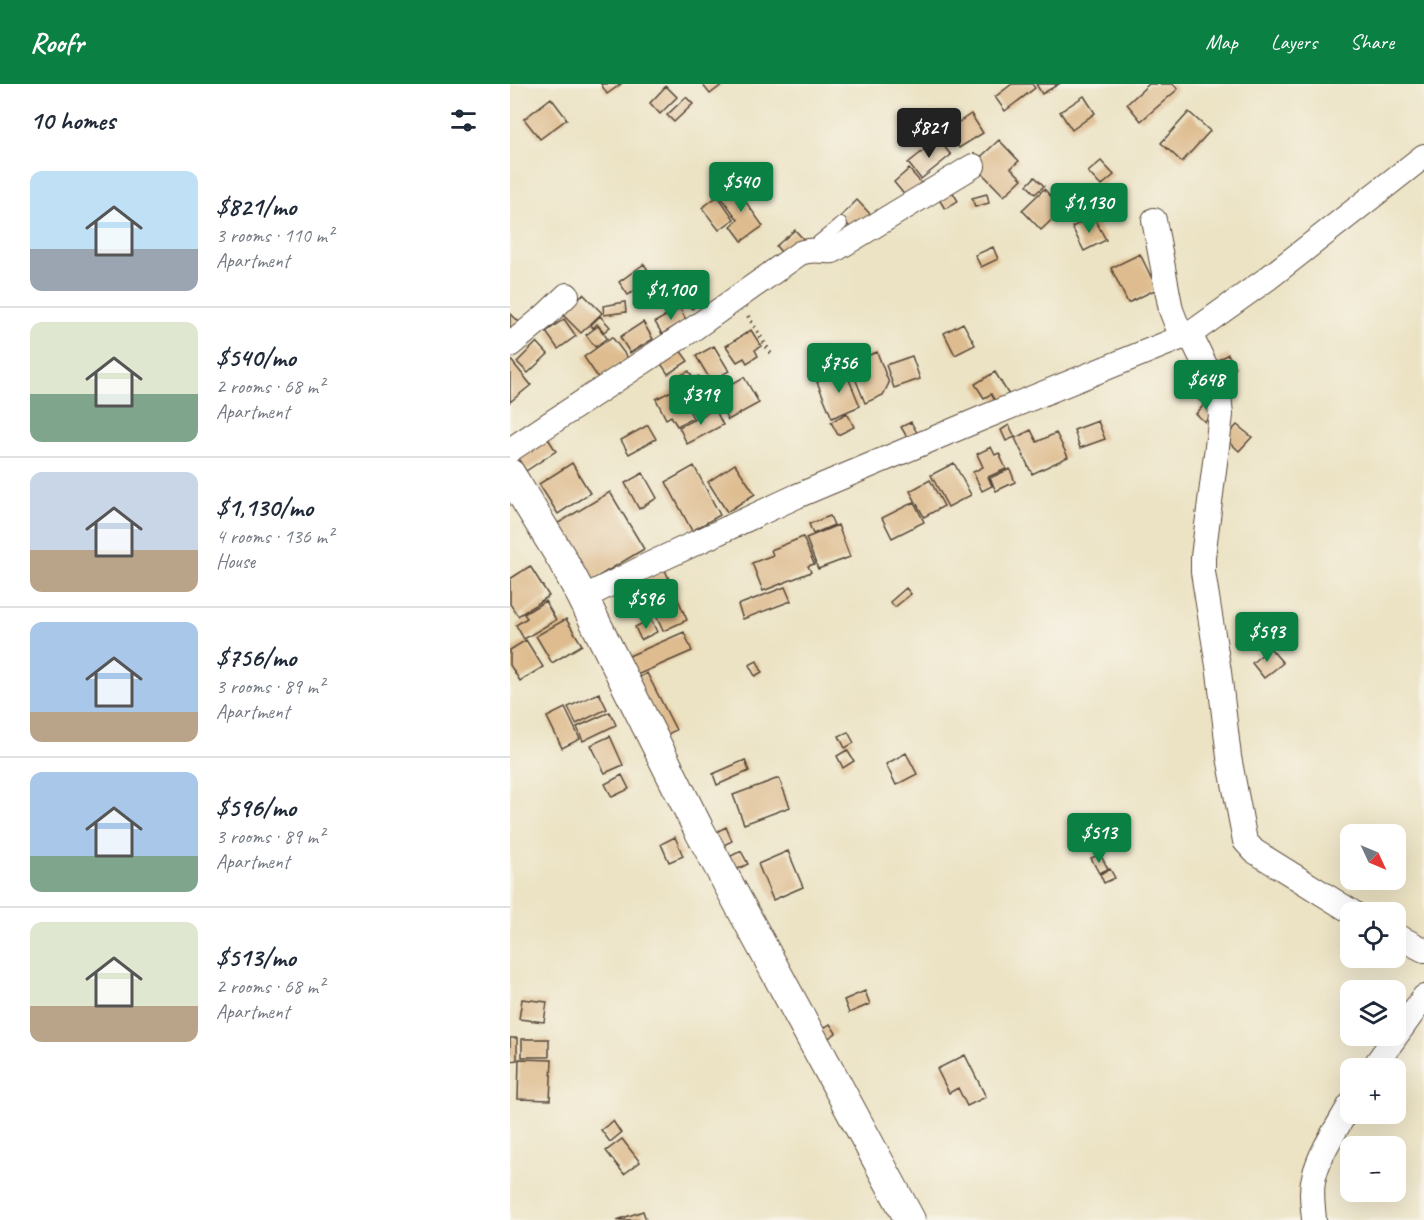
<!DOCTYPE html>
<meta charset="utf-8">
<style>
:root{--surface:#fff;--page:#f6f6f7;--text:#1f2937;--muted:#747a83;--line:#e0e1e3;--accent:#0b8043}
body{margin:0;font-family:Caveat,sans-serif;background:var(--page);color:var(--text);height:100vh;display:flex;flex-direction:column;font-size:22px;white-space:nowrap}
*{box-sizing:border-box;margin:0}
p{font-size:20px;color:var(--muted)}
.icon{flex:none;width:33px;height:33px;fill:none;stroke:currentColor;stroke-width:2;stroke-linecap:round;stroke-linejoin:round}
.map{position:relative;flex:1;overflow:hidden}
.drawer{display:flex;flex-direction:column;background:var(--surface);width:510px}
.drawer>*{flex:none}
.needle{width:39px;rotate:134deg}
.tools{position:absolute;left:830px;top:740px;display:grid;gap:12px}
.tools a{display:grid;place-items:center;width:66px;height:66px;border-radius:12px;background:var(--surface);box-shadow:0 6px 24px #0002;font-size:30px}
.price{position:absolute;translate:-50% -51px;padding:0 14px;border-radius:6px;background:var(--accent);color:#fff;font-size:20px;line-height:39px;filter:drop-shadow(0 2px 3px #0008)}
.price::after{content:'';position:absolute;left:50%;top:36px;width:18px;height:14px;margin-left:-9px;background:inherit;clip-path:polygon(0 0,100% 0,50% 100%)}
.price.on{background:#222;color:#fff}
ul{padding:0;list-style:none}
li{display:flex;align-items:center;gap:18px;height:150px;padding:0 30px}
li+li{border-top:2px solid var(--line)}
li span{display:grid;place-items:center;flex:none;width:168px;height:120px;border-radius:12px;color:#555}
li>.icon{margin-inline-start:auto}
span .icon{width:72px;height:72px;fill:#fffc;stroke-width:1}
li b{font-size:26px}
h2{display:flex;justify-content:space-between;align-items:center;height:72px;padding:0 30px;font-size:26px}
header{display:flex;align-items:center;gap:36px;box-sizing:border-box;height:84px;padding:0 30px;background:var(--accent);color:#fff}
header strong{font-size:28px}
nav{display:flex;gap:33px;margin-inline-start:auto;font-size:21px}
main{display:flex;flex:1;min-height:0}
.map>svg:first-child{display:block}
</style>
<header>
<strong>Roofr</strong>
<nav><a>Map</a><a>Layers</a><a>Share</a></nav>
</header>
<main>
<section class="drawer">
<h2>10 homes<svg class="icon" aria-label="filters" viewBox="0 0 24 24"><path d="M4 7h16M4 17h16"/><circle cx="9" cy="7" r="2"/><circle cx="15" cy="17" r="2"/></svg></h2>
<ul>
<li><span style="background:linear-gradient(#bfe0f5 65%,#9aa5b1 0)"><svg class="icon" aria-label="home" viewBox="0 0 24 24"><path d="M3 11l9-7 9 7M6 9v11h12V9"/></svg></span><div><b>$821/mo</b><p>3 rooms · 110 m²</p><p>Apartment</p></div></li>
<li><span style="background:linear-gradient(#dfe7d0 60%,#7fa58c 0)"><svg class="icon" aria-label="home" viewBox="0 0 24 24"><path d="M3 11l9-7 9 7M6 9v11h12V9"/></svg></span><div><b>$540/mo</b><p>2 rooms · 68 m²</p><p>Apartment</p></div></li>
<li><span style="background:linear-gradient(#c9d6e8 65%,#b9a48a 0)"><svg class="icon" aria-label="home" viewBox="0 0 24 24"><path d="M3 11l9-7 9 7M6 9v11h12V9"/></svg></span><div><b>$1,130/mo</b><p>4 rooms · 136 m²</p><p>House</p></div></li>
<li><span style="background:linear-gradient(#a9c7e8 75%,#b9a48a 0)"><svg class="icon" aria-label="home" viewBox="0 0 24 24"><path d="M3 11l9-7 9 7M6 9v11h12V9"/></svg></span><div><b>$756/mo</b><p>3 rooms · 89 m²</p><p>Apartment</p></div></li>
<li><span style="background:linear-gradient(#a9c7e8 70%,#7fa58c 0)"><svg class="icon" aria-label="home" viewBox="0 0 24 24"><path d="M3 11l9-7 9 7M6 9v11h12V9"/></svg></span><div><b>$596/mo</b><p>3 rooms · 89 m²</p><p>Apartment</p></div></li>
<li><span style="background:linear-gradient(#dfe7d0 70%,#b9a48a 0)"><svg class="icon" aria-label="home" viewBox="0 0 24 24"><path d="M3 11l9-7 9 7M6 9v11h12V9"/></svg></span><div><b>$513/mo</b><p>2 rooms · 68 m²</p><p>Apartment</p></div></li>
</ul>
</section>
<div class="map">
<svg width="914" height="1136" viewBox="0 0 914 1136">
<rect width="100%" height="100%" fill="#f7f3e8"/>
<filter id="ink" filterUnits="userSpaceOnUse"><feTurbulence type="fractalNoise" baseFrequency=".0167" numOctaves="2"/><feDisplacementMap in="SourceGraphic" scale="12" xChannelSelector="R" yChannelSelector="G"/><feConvolveMatrix kernelMatrix="1 2 1 2 8 2 1 2 1" color-interpolation-filters="sRGB"/></filter>
<filter id="wash" filterUnits="userSpaceOnUse"><feTurbulence type="fractalNoise" baseFrequency=".008" numOctaves="4" result="noise"/><feDisplacementMap in="SourceGraphic" scale="24" xChannelSelector="R" yChannelSelector="G"/><feGaussianBlur stdDeviation="1.35" result="paint"/><feColorMatrix in="noise" values="0 0 0 0 0 0 0 0 0 0 0 0 0 0 0 0 0 1.4 0 .05"/><feComposite in="paint" operator="in"/></filter>
<g filter="url(#wash)">
<rect width="100%" height="100%" fill="#ece3c4"/>
<g id="blocks">
<path fill="#debc8f" d="M91,0H111L97,10Z
M192,0H213L200,10Z
M502,0H522L525,4L495,27L485,13Z
M526,0H549L532,10Z
M639,0H663L668,5L631,37L617,20Z
M156,2L167,13L150,30L140,19Z
M574,12L585,29L562,46L550,28Z
M176,13L183,20L164,38L157,31Z
M41,14L57,35L30,55L14,35Z
M679,28L700,47L672,78L651,59Z
M461,30L473,49L449,64L437,46Z
M428,55L441,71L411,95L398,79Z
M489,56L509,77L501,84L512,95L494,112L463,80Z
M591,77L604,91L591,102L578,88Z
M399,85L413,101L397,114L384,98Z
M525,93L534,102L525,110L517,101Z
M223,100L253,142L232,157L221,142L228,136L209,110Z
M440,104L448,117L435,125L427,112Z
M534,105L553,125L531,146L512,126Z
M477,110L479,119L465,123L462,114Z
M208,112L224,135L209,146L192,124Z
M347,116L361,131L344,147L330,133Z
M583,132L596,156L574,167L562,143Z
M285,146L297,159L277,175L266,162Z
M483,163L488,175L471,183L465,171Z
M630,170L647,205L618,219L601,184Z
M134,180L143,194L118,211L109,198Z
M178,195L195,215L182,225L166,205Z
M73,210L92,229L71,249L52,230Z
M115,218L116,228L94,231L93,222Z
M170,224L176,236L152,250L145,238Z
M0,229L9,238L0,255Z
M90,232L100,243L94,248L87,240L83,244L81,241Z
M54,235L66,252L48,265L36,248Z
M133,238L143,255L120,269L110,253Z
M453,239L465,261L445,271L434,249Z
M88,242L97,254L85,263L76,251Z
M241,246L251,262L245,266L248,272L237,279L234,274L227,278L216,262Z
M102,253L118,274L89,295L74,273Z
M27,258L38,270L18,289L7,278Z
M167,262L178,277L158,290L148,275Z
M204,262L219,287L201,297L186,272Z
M367,268L379,299L373,311L355,319L339,279Z
M718,270L726,284L716,290L708,276Z
M402,272L410,295L384,304L376,281Z
M0,275L21,301L0,318Z
M679,281L688,290L678,300L669,291Z
M335,286L350,322L322,334L307,298Z
M179,287L188,303L173,310L165,294Z
M485,288L502,316L489,324L481,310L474,314L465,300Z
M189,292L205,319L194,325L184,307L191,303L185,293Z
M688,292L701,304L690,317L677,305Z
M234,293L249,319L218,336L204,310Z
M167,304L183,334L167,342L161,332L156,335L146,315Z
M698,316L707,324L695,338L686,330Z
M205,325L213,341L177,360L169,343Z
M337,329L344,343L328,351L321,338Z
M588,337L595,355L570,364L564,346Z
M401,338L410,354L401,360L391,343Z
M138,341L146,355L119,370L111,356Z
M499,341L505,353L496,357L491,346Z
M727,341L742,353L729,367L715,354Z
M521,346L527,358L546,349L558,373L522,390L505,354Z
M35,350L46,367L16,387L5,370Z
M481,363L485,371L489,369L496,385L478,393L482,402L472,407L463,388L473,383L467,370Z
M62,379L80,409L48,430L29,400Z
M444,379L461,411L438,423L421,391Z
M225,380L245,410L217,428L198,398Z
M184,382L210,431L182,447L156,398Z
M500,385L505,398L486,407L480,394Z
M133,389L147,414L129,425L115,399Z
M420,396L434,422L414,433L400,407Z
M100,408L134,465L74,501L40,444Z
M404,418L414,438L382,454L372,434Z
M320,432L324,441L303,450L299,440Z
M328,441L340,473L308,485L296,454Z
M293,453L304,480L298,482L301,488L253,507L242,479L263,471L261,466Z
M20,482L39,512L8,532L0,520V495Z
M155,486L177,536L153,547L130,497Z
M275,503L281,517L233,535L228,521Z
M396,504L401,510L385,523L380,518Z
M35,517L46,536L14,555L6,541L17,534L14,530Z
M56,535L72,561L42,579L26,552Z
M141,535L147,548L131,556L125,543Z
M174,548L182,567L120,594L112,575Z
M16,556L33,583L10,597L0,581V566Z
M760,564L773,579L754,594L742,579Z
M247,577L252,588L245,592L239,581Z
M137,589L166,646L148,655L120,599Z
M89,609L97,625L66,640L58,623Z
M55,624L70,655L52,664L37,633Z
M100,628L106,641L73,657L67,643Z
M338,648L344,659L335,664L329,652Z
M100,652L113,681L95,689L81,661Z
M337,666L344,677L333,684L327,672Z
M396,669L407,690L386,701L376,680Z
M235,676L239,687L207,701L203,690Z
M112,691L119,705L102,713L95,700Z
M269,694L280,723L234,740L223,711Z
M216,743L222,757L210,763L204,749Z
M165,753L173,772L159,778L151,760Z
M231,767L238,780L220,789L213,776Z
M278,767L293,803L263,816L248,780Z
M590,770L598,785L589,789L581,774Z
M600,785L605,794L594,799L590,790Z
M355,907L360,920L339,929L334,916Z
M12,915L37,918L34,938L9,935Z
M320,940L326,949L311,959L305,950Z
M0,954H7V976L0,977Z
M12,955H39V973H12Z
M455,971L476,1013L457,1022L448,1004L439,1009L427,985Z
M9,975L42,976L40,1016L8,1015Z
M103,1037L111,1049L100,1058L91,1046Z
M112,1055L130,1078L114,1090L96,1067Z
M133,1127L136,1136H107Z"/>
</g>
</g>
<g filter="url(#ink)">
<use href="#blocks" fill-opacity="0" stroke="#564637" stroke-width="1.5"/>
<g fill="none" stroke-linecap="round" stroke-linejoin="round">
<defs>
<path id="service" d="M301,164L331,140"/>
<path id="minor" d="M644,136L661,226L672,254
M680,250L709,310L711,331L693,473V488L709,588L719,673L735,757L744,767L842,828
M0,261L36,231L57,211
M0,366L183,245L290,169C304,164 309,168 323,167L463,82
M73,514L136,482L287,412L475,333L680,250L757,195L914,72
M885,851L914,866
M863,984L914,913
M804,1136C803,1122 800,1107 804,1093C810,1068 827,1044 840,1021"/>
<path id="tertiary" d="M0,390L52,475L73,514L188,744L400,1136"/>
</defs>
<use href="#service" stroke="#564637" stroke-width="14"/>
<use href="#minor" stroke="#564637" stroke-width="26"/>
<use href="#tertiary" stroke="#564637" stroke-width="32"/>
<path stroke="#564637" stroke-width="4" stroke-dasharray="1.5 4.5" stroke-linecap="butt" d="M238,232L261,270"/>
<use href="#service" stroke="#fff" stroke-width="12"/>
<use href="#minor" stroke="#fff" stroke-width="24"/>
<use href="#tertiary" stroke="#fff" stroke-width="30"/>
</g>
</g>
</svg>
<div class="tools">
<a><svg class="needle" viewBox="-14 -14 28 28"><path d="M0-13l5 13h-10z" fill="#e53935"/><path d="M0 13l5-13h-10z" fill="#747a83"/></svg></a>
<a><svg class="icon" aria-label="locate" viewBox="0 0 24 24"><circle cx="12" cy="12" r="6"/><path d="M12 2v4M12 18v4M2 12h4M18 12h4"/></svg></a>
<a><svg class="icon" aria-label="layers" viewBox="0 0 24 24"><path d="M12 4l9 5-9 5-9-5zM3 14l9 5 9-5"/></svg></a>
<a>+</a>
<a>−</a>
</div>
<b class="price on" style="left:419px;top:75px">$821</b>
<b class="price" style="left:231px;top:129px">$540</b>
<b class="price" style="left:579px;top:150px">$1,130</b>
<b class="price" style="left:161px;top:237px">$1,100</b>
<b class="price" style="left:329px;top:310px">$756</b>
<b class="price" style="left:696px;top:327px">$648</b>
<b class="price" style="left:191px;top:342px">$319</b>
<b class="price" style="left:136px;top:546px">$596</b>
<b class="price" style="left:757px;top:579px">$593</b>
<b class="price" style="left:589px;top:780px">$513</b>
</div>
</main>
